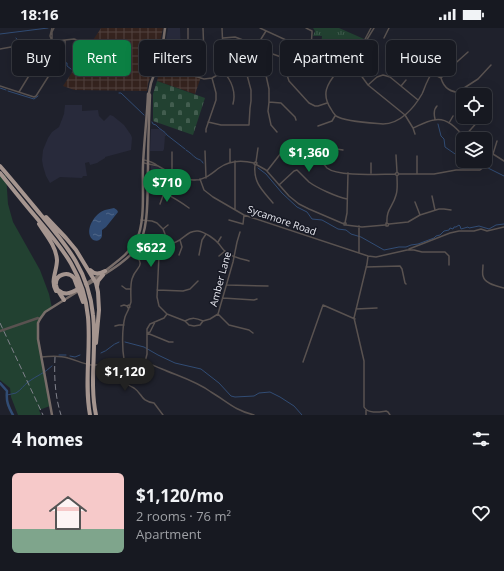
<!DOCTYPE html>
<meta charset="utf-8">
<style>
:root{--surface:#171921;--page:#24262e;--text:#f1f3f6;--muted:#9ea0a5;--line:#36383f;--accent:#0b8043}
body{margin:0;font-family:"Open Sans",sans-serif;background:var(--page);color:var(--text);height:100vh;display:flex;flex-direction:column;font-size:15px;white-space:nowrap}
*{box-sizing:border-box;margin:0}
p{font-size:13px;color:var(--muted)}
.icon{flex:none;width:22px;height:22px;fill:none;stroke:currentColor;stroke-width:2;stroke-linecap:round;stroke-linejoin:round}
.map{position:relative;height:387px;overflow:hidden}
.sheet{display:flex;flex-direction:column;background:var(--surface);flex:1}
.sheet>*{flex:none}
.top-card{position:absolute;left:12px;top:12px;width:480px;height:36px;display:flex;gap:8px}
.buttons{position:absolute;left:456px;top:60px;display:grid;gap:8px}
.buttons a{display:grid;place-items:center;width:36px;height:36px;border-radius:6px;background:var(--surface);box-shadow:0 4px 16px #0002,0 0 0 1px var(--line);font-size:20px}
.price{position:absolute;translate:-50% -34px;padding:0 9px;border-radius:14px;background:var(--accent);color:#fff;font-size:13px;line-height:26px;filter:drop-shadow(0 1px 2px #0008)}
.price::after{content:'';position:absolute;left:50%;top:24px;width:12px;height:9px;margin-left:-6px;background:inherit;clip-path:polygon(0 0,100% 0,50% 100%)}
.price.active{background:#222;color:#fff}
ul{padding:0;list-style:none}
li{display:flex;align-items:center;gap:12px;height:100px;padding:0 12px}
li span{display:grid;place-items:center;flex:none;width:112px;height:80px;border-radius:6px;color:#555}
li>.icon{margin-inline-start:auto}
span .icon{width:48px;height:48px;fill:#fffc;stroke-width:1}
li b{font-size:17px}
h2{display:flex;justify-content:space-between;align-items:center;height:48px;padding:0 12px;font-size:17px}
.chip{padding:0 14px;border-radius:6px;background:var(--surface);box-shadow:0 4px 16px #0002,0 0 0 1px var(--line);font-size:14px;line-height:36px}
.chip.active{background:var(--accent);color:#fff}
.status{display:flex;justify-content:space-between;align-items:center;height:28px;padding:0 20px;background:var(--surface);direction:ltr}
.status svg{height:11px;fill:currentColor}
.map>svg:first-child{display:block}
</style>
<div class="status"><b>18:16</b><svg viewBox="0 0 49 12"><path d="M0 12V9h3v3zM5 12V6h3v6zM10 12V3h3v9zM15 12V0h3v12zM26 1h20v11H26zM47 4h2v5h-2z"/></svg></div>
<div class="map">
<svg width="504" height="387" viewBox="0 0 504 387">
<defs>
<pattern id="industrial-grid" width="8" height="8" patternUnits="userSpaceOnUse"><rect width="8" height="8" fill="#36241f"/><path d="M0 4h8M4 0v8" fill="none" stroke="#534440"/></pattern>
<pattern id="cemetery-stones" width="16" height="16" patternUnits="userSpaceOnUse"><rect width="16" height="16" fill="#224131"/><path d="M2 7V4a2 2 0 0 1 4 0v3zM10 15v-3a2 2 0 0 1 4 0v3z" fill="#425d4f"/></pattern>
<pattern id="park-tufts" width="24" height="20" patternUnits="userSpaceOnUse"><rect width="24" height="20" fill="#224131"/><path d="M3 7l-1-3M5 7V3M7 7l1-3M15 17l-1-3M17 17v-4M19 17l1-3" fill="none" stroke="#425d4f"/></pattern>
<pattern id="water-ripples" width="26" height="14" patternUnits="userSpaceOnUse"><rect width="26" height="14" fill="#314c74"/><path d="M2 4q2-2 4 0t4 0M15 11q2-2 4 0t4 0" fill="none" stroke="#4f6688"/></pattern>
</defs>
<rect width="100%" height="100%" fill="#1f212c"/>
<path fill="#282a3b" d="M168,0H180L181,23L165,17Z
M65,77H82V83L98,82L99,88L104,93L110,87L113,88L124,97L131,107L132,110L131,122L105,129V130L100,133L97,135L90,137L89,134L85,135L87,148H83L82,150L60,149L50,155L46,148L43,138L42,132L43,122L48,110L52,104L59,99L64,86Z
M151,101H161L166,106V108H165L164,121L163,123H150Z
M151,138H153L157,139L164,142L163,157L161,163L150,159Z"/>
<path fill="url(#industrial-grid)" d="M101,0H163L157,29L148,56L147,63L74,62L63,58Z
M165,17L207,32L195,66L157,53Z"/>
<path fill="#224131" d="M6,147L8,176L13,194L40,242L49,266L52,280L44,286L39,295V313L50,378L39,382L41,387H18L11,369L10,360L0,352V148Z"/>
<path fill="url(#cemetery-stones)" d="M157,53L205,70L193,107L153,93V66Z"/>
<path fill="url(#park-tufts)" d="M313,0H339L364,11C359,21 358,33 358,44C350,48 338,47 333,37C331,33 332,28 329,25C327,22 324,21 321,19L322,8H313L315,3Z"/>
<path fill="url(#water-ripples)" d="M114,180L117,182L118,184L106,199L102,202C102,204 102,206 102,208C101,213 95,214 92,211C84,202 95,185 105,182C108,181 111,181 114,180Z"/>
<g fill="none" stroke-linecap="round" stroke-linejoin="round">
<path stroke="#314c74" stroke-width="1" d="M0,6L48,0
M16,10L24,20H26
M29,23C37,29 44,30 54,32C58,33 62,34 67,35V38L71,41
M0,60L6,62
M8,63L34,71L38,68
M119,65H121L144,87
M152,94L153,96L156,97C160,102 165,103 167,107L185,121
M438,96L441,108L444,111L445,119L458,128L461,133H463
M186,122C191,125 192,127 196,130C199,132 201,131 203,135
M465,133L473,134L482,138
M258,140L266,146L282,165L297,179L307,184L312,191L322,192L338,201L346,202L351,206L361,209L384,222L399,219H406L411,217L418,216L434,210L436,208L440,207L444,203L449,202L450,200L453,201L454,199H456L459,197L460,198L461,201L468,199L469,200L479,198L489,201L496,197L504,196
M488,140L504,148
M125,314L144,319L158,327L175,335L201,341L219,355L231,368L235,369L254,368L259,365L270,364L280,369L294,378L302,387
M101,325C108,323 112,316 119,314
M59,327H66
M70,328L75,329L80,327
M7,367C10,366 13,366 16,365C21,362 24,357 28,354C36,348 45,345 52,338"/>
<path stroke="#314c74" stroke-width="2.5" d="M0,355L7,363C6,373 8,378 13,387"/>
<path stroke="#595250" stroke-width="1.5" d="M52,0L50,8L52,13
M188,0V16L190,17L203,16
M203,0L204,27
M260,0L299,18L324,22L328,26L334,41L337,44L345,48H350L360,46
M306,0L312,3V5L311,19
M371,0L363,15L361,22L360,34V46L368,57L405,87L413,100L415,106
M266,3L261,11L260,20L269,61V74L268,83L271,97L277,104
M384,10L389,0
M52,13V4L54,0
M438,18C434,27 424,26 424,38L427,43L441,50C444,61 451,64 462,65L463,71
M0,21L11,19H20L29,27L38,32L54,36L55,38L36,68L34,69L0,58
M25,24L32,17L37,15L74,11L77,12
M362,24L366,13L374,0
M261,25L267,24L284,30L287,36L286,44L289,53L309,75L315,78H318L327,75
M361,26L373,29
M61,28L65,19V12
M287,36C293,36 301,36 305,42
M158,37L204,51L212,50L223,44L226,38V33L223,22L222,0
M16,42L28,48
M223,44C232,52 236,65 233,76
M337,44C327,56 321,66 331,81C332,83 334,86 336,88C346,94 371,95 383,96C400,96 414,80 422,66C424,62 425,58 427,54C428,51 430,48 432,46
M390,49L391,40
M441,50L445,46L449,41L468,24
M368,57L377,49L383,47L390,49L418,72
M401,58L406,52
M19,64L38,33
M462,65L464,60L478,51L491,37
M269,74L281,75L295,89L296,92
M435,91C434,87 433,82 437,78
M208,94L221,97H249L250,80L251,73V62L243,32L242,24L243,12L235,9L223,10
M449,95L453,88
M318,98L332,93L335,88
M413,100C420,97 427,93 434,92C448,89 458,102 466,111
M206,104V101L216,72V65L212,50
M464,109L480,91
M320,120C320,127 321,134 327,140C338,149 380,146 395,146
M205,123L206,150
M485,124L493,126L504,133
M396,127L397,144
M144,132C150,133 153,134 158,138C166,143 185,153 195,152C205,152 211,146 219,140C230,132 242,132 254,135
M235,133V181
M230,134V121
M255,134L257,135L256,137L254,136Z
M256,134L258,120
M144,135L158,138
M371,135V145
M255,137C253,155 263,163 273,175
M257,137L266,142L289,168L299,176L309,181L344,196
M267,143L281,125L287,121L294,120H330L343,122
M397,144L399,146L397,148L395,146Z
M172,145V124
M399,146H434L456,142H480L487,137L493,126L497,113
M417,146V128
M200,151L204,162L213,169L244,187L368,228L376,229L407,222H414L422,224H445L449,228V237
M279,157L294,143L297,142C301,146 305,150 309,154C317,160 337,169 347,171
M147,161C161,161 178,172 189,180
M432,168L435,182
M415,174L420,187
M160,176L164,165
M141,192L152,193L157,195L163,201L165,206L164,214L159,227L157,269L159,278L167,286L185,293L189,297L194,298L200,297L203,293L210,291L218,286L233,234L237,214L240,204
M229,192L243,196L244,187
M344,195H346V197H344Z
M345,195L347,185L348,145
M386,195L389,196L388,198H386Z
M387,195C386,181 393,179 396,167C398,161 397,154 397,148
M389,196L408,194L420,187L439,181H444L451,182
M346,197L362,199L385,197
M163,201L168,197
M164,214C167,215 170,216 173,215C183,213 187,202 198,203C205,204 215,211 219,216C222,220 224,223 228,226C234,229 242,231 249,233
M218,214L221,209
M409,221L450,205L459,203H474L481,201L487,203L504,199
M359,224V198
M179,227L182,219L180,212
M199,227L202,212L206,206
M219,228L225,223
M368,228L367,236L354,290L364,333V379C368,386 379,384 386,383L388,384L390,387
M483,237C483,241 482,245 483,248C485,256 497,258 504,260
M366,239L400,238L402,241L405,255L406,256
M227,257L268,258
M122,258L126,261H131
M157,262L183,263L190,261L198,253
M223,270L254,272L257,271
M129,277L130,279L128,280L127,278Z
M130,277L131,274C131,267 130,258 132,251C136,237 147,241 134,224C134,219 137,216 138,212
M121,278L124,277L127,278
M356,281L377,280
M218,286L229,297L249,302L253,305
M185,293C192,289 196,290 203,293
M115,298L119,297H124
M147,305L169,314H173
M147,305L150,304L155,294
M41,329C50,328 59,327 68,330C76,332 83,336 91,337C108,338 122,329 139,332C147,334 154,338 162,341C178,348 196,353 211,364C228,374 234,382 254,387
M124,331C122,320 122,300 125,289C126,286 128,283 129,280
M145,334L147,326V301L150,296L164,290L167,286
M303,334L323,277L355,291
M103,336L104,344L107,348C115,352 126,355 134,360C143,366 140,373 154,375L163,387
M366,387V382"/>
<path stroke="#595250" stroke-width="2.5" d="M0,303L38,290L40,291"/>
<path stroke="#786d69" stroke-width="2.5" d="M105,243C116,234 129,226 136,213C146,195 142,158 143,137C144,114 147,90 148,66L149,65L151,55L159,33L163,15L165,0
M85,256L101,246
M86,258C102,247 124,236 137,220C150,202 147,162 148,140C148,115 149,91 150,67L149,65
M52,387L38,311V295L40,291L45,284L80,262"/>
<path stroke="#a5958f" stroke-width="4" d="M0,138C14,154 27,170 41,187C67,218 89,244 93,287C97,320 89,354 96,387
M0,145C12,160 23,174 35,188C62,220 84,245 88,289C91,322 84,354 90,387
M46,189L66,210L76,222L96,255L98,264L99,282L96,315
M39,196C46,207 56,218 57,232C57,243 50,253 56,263
M90,242C95,247 99,246 105,243
M97,258L98,253L103,247
M58,262C65,268 71,265 78,261
M64,272C61,267 57,263 56,257C55,246 68,243 74,250L83,274"/>
<path stroke="#80818b" stroke-width="1" stroke-dasharray="6 3" stroke-linecap="butt" d="M0,295L43,387
M55,329C54,349 55,368 61,387"/>
</g>
<g text-anchor="middle" stroke-width="3" stroke-linejoin="round" paint-order="stroke">
<g font-size="10" fill="#eaebf3" stroke="#161823">
<text transform="translate(282 192) rotate(19)" y="4">Sycamore Road</text>
<text transform="translate(220 251) rotate(-75)" y="4">Amber Lane</text>
</g>
</g>
</svg>
<div class="buttons">
<a><svg class="icon" aria-label="locate" viewBox="0 0 24 24"><circle cx="12" cy="12" r="6"/><path d="M12 2v4M12 18v4M2 12h4M18 12h4"/></svg></a>
<a><svg class="icon" aria-label="layers" viewBox="0 0 24 24"><path d="M12 4l9 5-9 5-9-5zM3 14l9 5 9-5"/></svg></a>
</div>
<b class="price" style="left:309px;top:145px">$1,360</b>
<b class="price" style="left:167px;top:175px">$710</b>
<b class="price" style="left:151px;top:240px">$622</b>
<b class="price active" style="left:125px;top:364px">$1,120</b>
<div class="top-card">
<a class="chip">Buy</a>
<a class="chip active">Rent</a>
<a class="chip">Filters</a>
<a class="chip">New</a>
<a class="chip">Apartment</a>
<a class="chip">House</a>
</div>
</div>
<section class="sheet">
<h2>4 homes<svg class="icon" aria-label="filters" viewBox="0 0 24 24"><path d="M4 7h16M4 17h16"/><circle cx="9" cy="7" r="2"/><circle cx="15" cy="17" r="2"/></svg></h2>
<ul>
<li><span style="background:linear-gradient(#f6c9c9 70%,#7fa58c 0)"><svg class="icon" aria-label="home" viewBox="0 0 24 24"><path d="M3 11l9-7 9 7M6 9v11h12V9"/></svg></span><div><b>$1,120/mo</b><p>2 rooms · 76 m²</p><p>Apartment</p></div><svg class="icon" aria-label="heart" viewBox="0 0 24 24"><path d="M12 20l-8-8c-3-5 5-10 8-4 3-6 11-1 8 4z"/></svg></li>
</ul>
</section>
